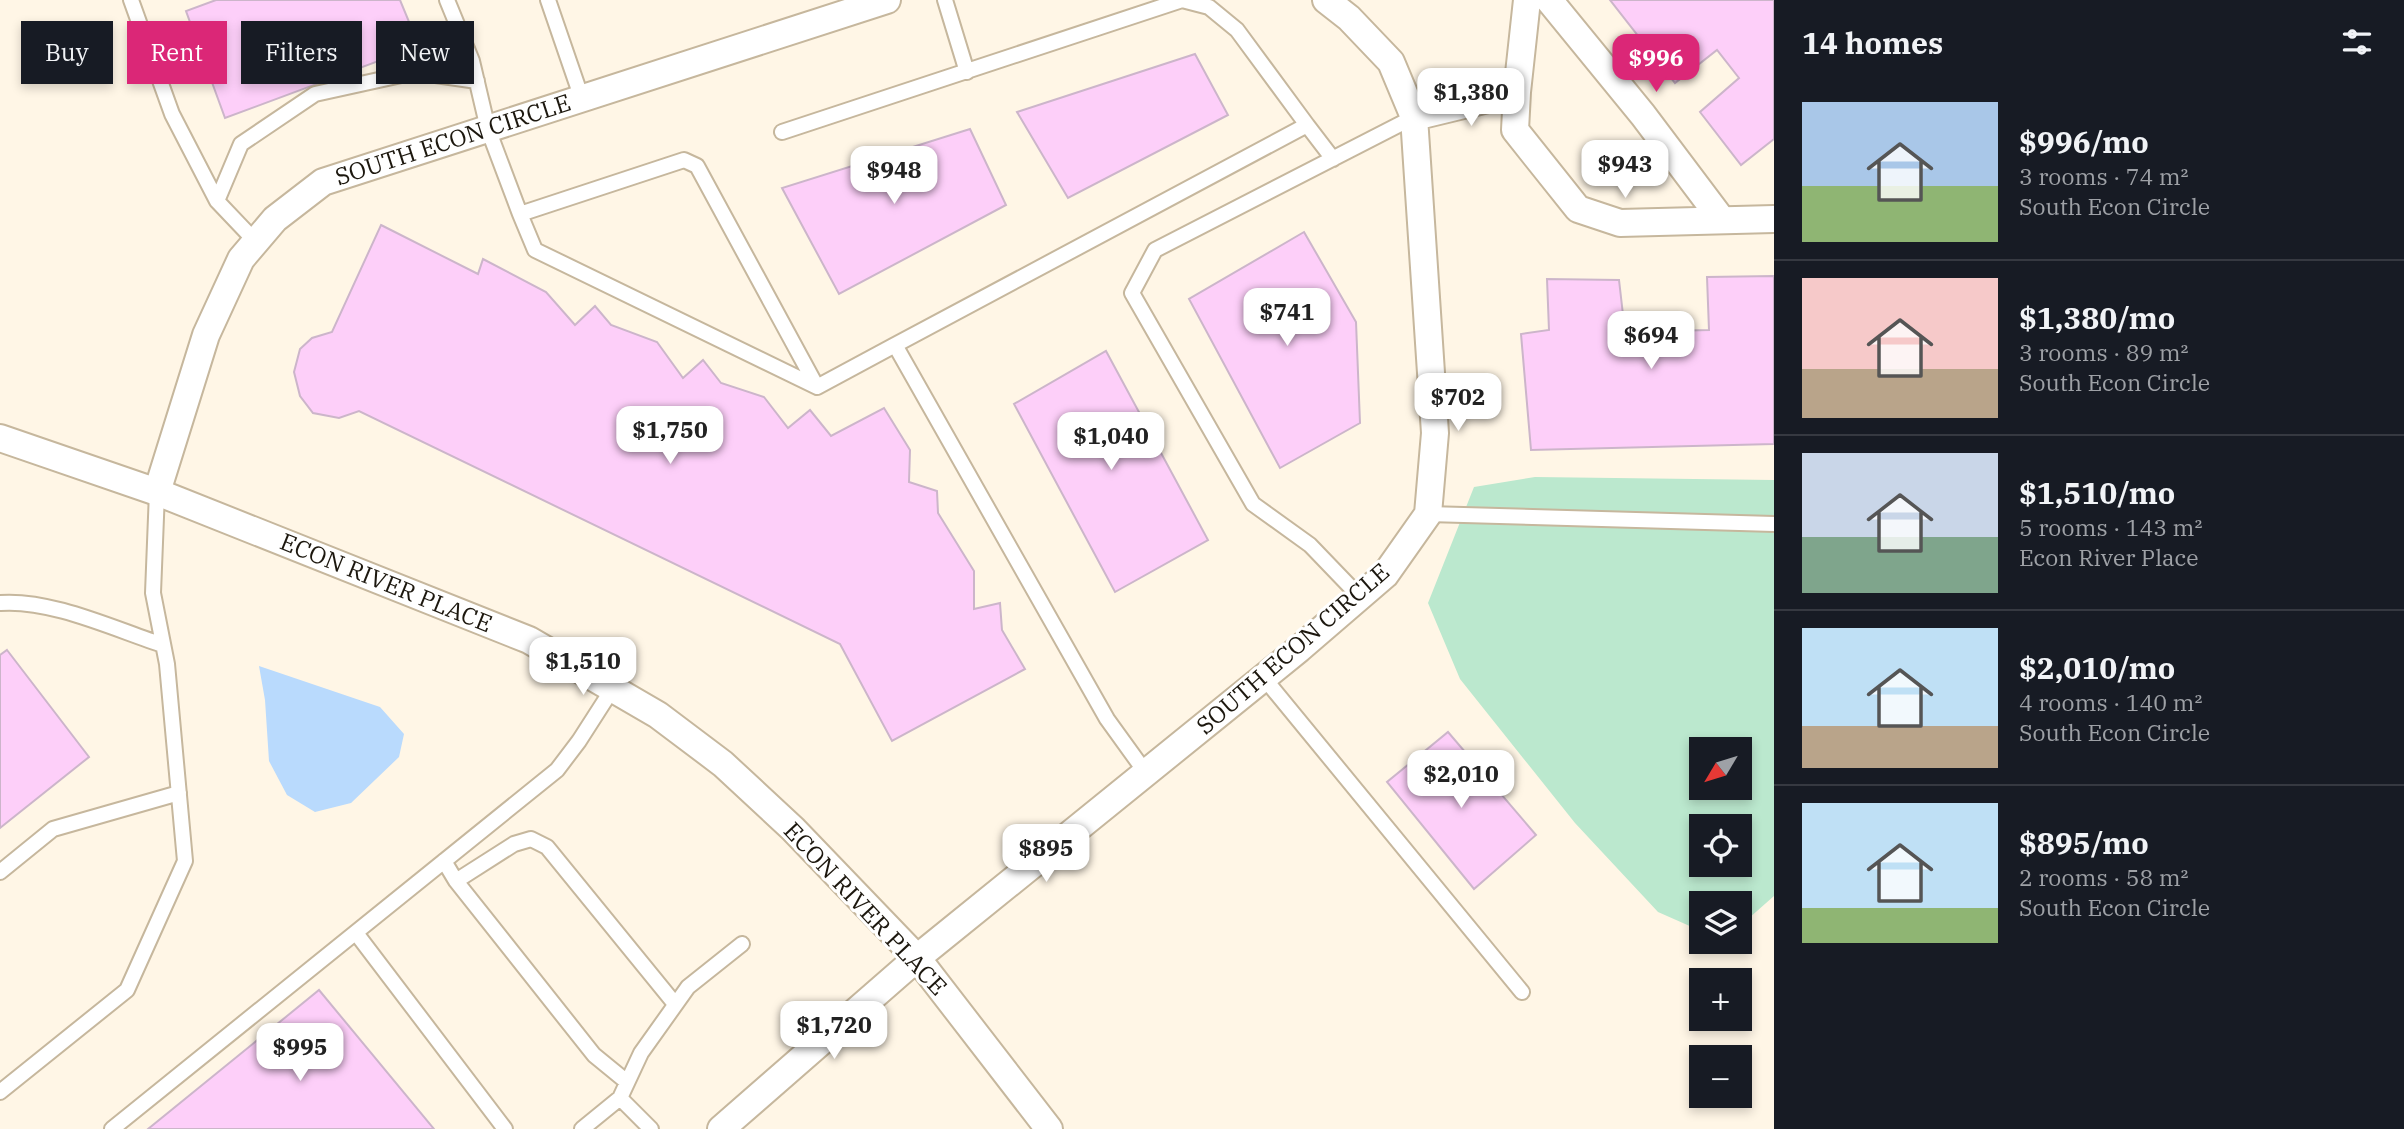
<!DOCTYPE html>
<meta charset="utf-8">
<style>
:root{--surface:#171b24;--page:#20242c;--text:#f1f3f6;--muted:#9ea1a6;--line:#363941;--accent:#db2777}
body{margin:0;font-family:"IBM Plex Serif",serif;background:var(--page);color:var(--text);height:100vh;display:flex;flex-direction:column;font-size:26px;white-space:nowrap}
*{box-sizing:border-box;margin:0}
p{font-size:23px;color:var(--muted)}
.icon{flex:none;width:38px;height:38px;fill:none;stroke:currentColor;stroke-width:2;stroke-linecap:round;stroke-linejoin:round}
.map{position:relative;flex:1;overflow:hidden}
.sheet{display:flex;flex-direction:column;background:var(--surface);width:630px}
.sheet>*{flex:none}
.guide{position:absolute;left:21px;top:21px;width:665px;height:63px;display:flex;gap:14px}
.needle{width:46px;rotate:232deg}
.controls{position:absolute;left:1689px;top:737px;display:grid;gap:14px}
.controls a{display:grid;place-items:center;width:63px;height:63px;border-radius:0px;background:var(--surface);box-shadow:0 4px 10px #0003;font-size:35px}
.price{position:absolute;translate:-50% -60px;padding:0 16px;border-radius:14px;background:#fff;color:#222;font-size:23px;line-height:46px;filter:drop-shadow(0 2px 4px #0008)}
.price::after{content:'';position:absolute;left:50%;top:42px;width:21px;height:16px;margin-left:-10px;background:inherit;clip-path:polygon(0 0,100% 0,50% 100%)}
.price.on{background:var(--accent);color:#fff}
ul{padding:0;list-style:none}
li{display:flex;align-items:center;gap:21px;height:175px;padding:0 28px}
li+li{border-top:2px solid var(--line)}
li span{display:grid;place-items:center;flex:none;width:196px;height:140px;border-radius:0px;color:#555}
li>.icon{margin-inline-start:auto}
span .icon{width:84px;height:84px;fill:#fffc;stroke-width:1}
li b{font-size:30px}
h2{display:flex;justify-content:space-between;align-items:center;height:84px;padding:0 28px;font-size:30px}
.pill{padding:0 24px;border-radius:0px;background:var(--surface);box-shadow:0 4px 10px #0003;font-size:24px;line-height:63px}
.pill.on{background:var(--accent);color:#fff}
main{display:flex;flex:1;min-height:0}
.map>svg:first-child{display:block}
</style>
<main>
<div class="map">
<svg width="1774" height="1129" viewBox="0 0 1774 1129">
<rect width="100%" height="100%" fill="#fff6e6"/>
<path fill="#bbe8ce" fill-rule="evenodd" d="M1535,477L1774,480V896L1740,926V903H1701V931L1658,912L1575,823L1460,679L1428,603L1474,487ZM1701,749H1740V788H1701ZM1701,826H1740V864H1701Z"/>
<path fill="#b9dafd" d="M259,666L380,707L404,734L399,757L351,803L315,812L287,795L269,761L265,700Z"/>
<path fill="#fdcff9" stroke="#ccb5ca" stroke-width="2" d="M216,0H400L419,46L225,118L186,11Z
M1610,0H1774V139L1741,165L1700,112L1739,78L1717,50L1675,83Z
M1195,54L1228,115L1068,198L1017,112Z
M970,129L1006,205L839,294L782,188Z
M381,225L478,274L483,259L546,292L575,325L595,306L611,325L657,342L683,378L703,360L721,383L764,397L788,428L810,410L831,436L884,408L910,450L909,482L937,491L938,513L974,571V609L1000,603L1002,630L1025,669L892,741L840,644L359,411L339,418L313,413L300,396L294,372L300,349L312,338L332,332Z
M1304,232L1356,322L1360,423L1280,468L1189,299Z
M1774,276V444L1531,450L1521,334L1549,330L1547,279L1619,280L1625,332L1709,330L1707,277Z
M1106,351L1208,540L1115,592L1014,404Z
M7,650L89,757L0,828V655Z
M1448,732L1536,835L1474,889L1387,782Z
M319,990L434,1129H148Z"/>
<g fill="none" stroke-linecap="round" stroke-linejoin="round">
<defs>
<path id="lane" d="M131,0L172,114L217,201L256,242
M447,0L472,61L488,129L520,214L684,160L697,166L817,387
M548,0L582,99
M945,0L967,72
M782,132L1182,0L1209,7L1237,30L1307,125
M217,201L241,144L315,94L415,72L477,81
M520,214L535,250L817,387
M817,387L895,345
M1428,514L1774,524
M1360,597L1310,545L1253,504L1132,293L1155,250L1414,117
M0,603C51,599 114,629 163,645
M1264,678L1522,992
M1146,773L1107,719L895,345L1307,125L1333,159
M444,861L456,881L594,1055L627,1082
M0,872L53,829L179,793
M456,881L514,844L531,839L547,847L675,1004
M356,933L505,1129
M0,1092L127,990L185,861L167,664L153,593L157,492
M620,1098L641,1053L688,987L742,944
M112,1129L557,770L579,741L613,688
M582,1129L620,1098L651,1129"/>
<path id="street" d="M1527,0L1517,92L1515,130L1578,209L1620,223L1774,219
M1549,0L1643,115L1722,220
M1414,117L1517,92
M0,438L157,492L529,640L658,715L723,764L793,829L917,958L1049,1129
M157,492L206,335L241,259L275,219L323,182L887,0
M721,1129L917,958L1299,649L1385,575L1428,514L1435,433L1414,117L1391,62L1349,18L1326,0"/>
</defs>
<use href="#lane" stroke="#c6b79d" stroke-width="18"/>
<use href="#street" stroke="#c6b79d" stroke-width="30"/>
<use href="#lane" stroke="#fff" stroke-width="14"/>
<use href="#street" stroke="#fff" stroke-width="26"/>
</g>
<g text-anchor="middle" stroke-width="6" stroke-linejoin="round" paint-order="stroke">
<g font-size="24" fill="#1c170e" stroke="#fff">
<text transform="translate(453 140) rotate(-18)" y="8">SOUTH ECON CIRCLE</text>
<text transform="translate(386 583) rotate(22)" y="8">ECON RIVER PLACE</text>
<text transform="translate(1293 649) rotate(-41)" y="8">SOUTH ECON CIRCLE</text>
<text transform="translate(865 909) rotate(47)" y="8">ECON RIVER PLACE</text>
</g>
</g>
</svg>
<div class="controls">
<a><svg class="needle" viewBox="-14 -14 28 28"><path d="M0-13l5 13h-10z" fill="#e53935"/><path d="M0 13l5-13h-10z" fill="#9ea1a6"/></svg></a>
<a><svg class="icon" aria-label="locate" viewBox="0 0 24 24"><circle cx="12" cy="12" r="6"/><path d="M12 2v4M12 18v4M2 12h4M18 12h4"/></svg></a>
<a><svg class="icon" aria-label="layers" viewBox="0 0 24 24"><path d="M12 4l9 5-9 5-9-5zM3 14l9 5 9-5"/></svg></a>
<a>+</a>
<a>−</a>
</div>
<b class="price on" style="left:1656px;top:94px">$996</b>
<b class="price" style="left:1471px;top:128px">$1,380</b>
<b class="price" style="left:1625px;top:200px">$943</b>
<b class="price" style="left:894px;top:206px">$948</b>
<b class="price" style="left:1287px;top:348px">$741</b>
<b class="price" style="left:1651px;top:371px">$694</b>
<b class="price" style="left:1458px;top:433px">$702</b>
<b class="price" style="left:670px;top:466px">$1,750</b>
<b class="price" style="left:1111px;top:472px">$1,040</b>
<b class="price" style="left:583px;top:697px">$1,510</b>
<b class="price" style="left:1461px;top:810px">$2,010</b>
<b class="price" style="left:1046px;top:884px">$895</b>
<b class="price" style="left:834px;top:1061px">$1,720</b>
<b class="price" style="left:300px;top:1083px">$995</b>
<div class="guide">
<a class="pill">Buy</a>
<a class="pill on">Rent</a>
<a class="pill">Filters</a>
<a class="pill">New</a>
</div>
</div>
<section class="sheet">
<h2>14 homes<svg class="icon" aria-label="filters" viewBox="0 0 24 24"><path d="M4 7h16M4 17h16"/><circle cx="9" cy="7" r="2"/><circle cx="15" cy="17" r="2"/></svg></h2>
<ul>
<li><span style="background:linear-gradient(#a9c7e8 60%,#8fb573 0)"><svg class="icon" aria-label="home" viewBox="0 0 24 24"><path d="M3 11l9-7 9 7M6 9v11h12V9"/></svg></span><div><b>$996/mo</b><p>3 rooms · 74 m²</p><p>South Econ Circle</p></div></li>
<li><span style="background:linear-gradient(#f6c9c9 65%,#b9a48a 0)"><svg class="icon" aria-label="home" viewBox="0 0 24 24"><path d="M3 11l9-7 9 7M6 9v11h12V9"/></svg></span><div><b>$1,380/mo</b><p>3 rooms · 89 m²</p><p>South Econ Circle</p></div></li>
<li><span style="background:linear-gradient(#c9d6e8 60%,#7fa58c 0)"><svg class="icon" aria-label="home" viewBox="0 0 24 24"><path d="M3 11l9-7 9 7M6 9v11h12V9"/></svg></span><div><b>$1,510/mo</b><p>5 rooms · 143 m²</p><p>Econ River Place</p></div></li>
<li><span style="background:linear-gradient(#bfe0f5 70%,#b9a48a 0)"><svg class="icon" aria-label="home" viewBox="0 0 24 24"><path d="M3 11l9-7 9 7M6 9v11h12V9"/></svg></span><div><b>$2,010/mo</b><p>4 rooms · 140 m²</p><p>South Econ Circle</p></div></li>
<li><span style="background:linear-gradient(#bfe0f5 75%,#8fb573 0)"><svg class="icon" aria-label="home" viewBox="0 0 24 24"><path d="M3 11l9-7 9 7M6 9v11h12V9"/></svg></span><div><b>$895/mo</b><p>2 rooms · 58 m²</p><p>South Econ Circle</p></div></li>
</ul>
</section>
</main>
